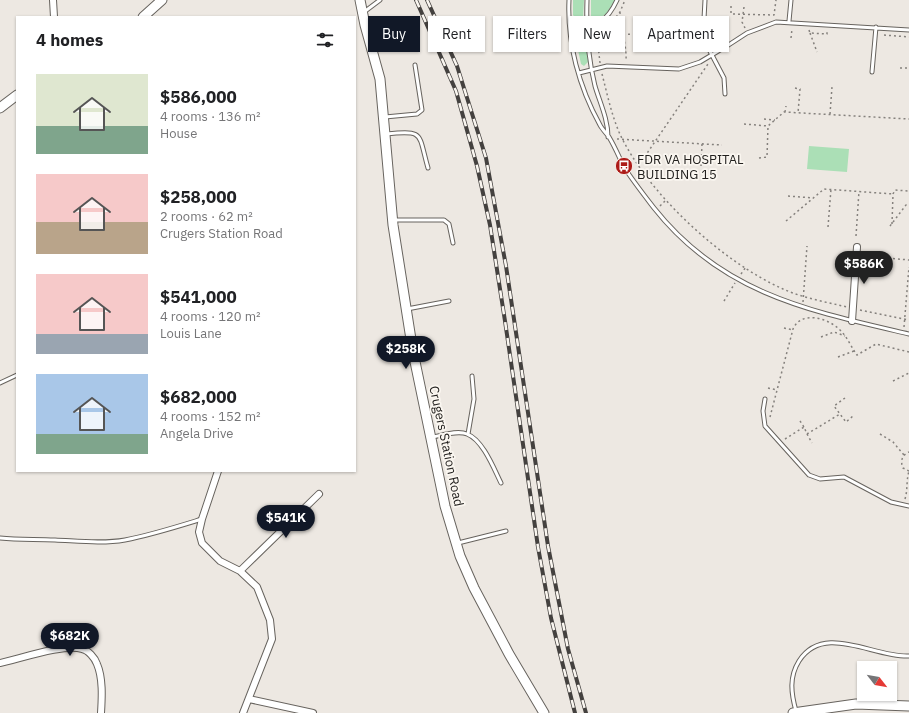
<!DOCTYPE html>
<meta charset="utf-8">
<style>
:root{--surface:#fff;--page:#f2f2f2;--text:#202124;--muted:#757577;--accent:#111827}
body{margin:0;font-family:"IBM Plex Sans",sans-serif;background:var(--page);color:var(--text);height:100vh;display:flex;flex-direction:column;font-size:15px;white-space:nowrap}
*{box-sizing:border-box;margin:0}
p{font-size:13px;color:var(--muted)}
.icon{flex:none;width:22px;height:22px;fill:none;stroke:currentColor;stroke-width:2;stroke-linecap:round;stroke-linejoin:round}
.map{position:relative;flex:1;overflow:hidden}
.sheet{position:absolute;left:16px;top:16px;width:340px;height:456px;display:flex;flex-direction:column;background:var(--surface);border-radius:0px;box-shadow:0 1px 3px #0004}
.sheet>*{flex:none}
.banner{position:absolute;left:368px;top:16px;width:380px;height:36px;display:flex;gap:8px}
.needle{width:26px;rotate:121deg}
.tools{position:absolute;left:857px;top:661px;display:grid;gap:8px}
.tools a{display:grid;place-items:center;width:40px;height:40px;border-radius:0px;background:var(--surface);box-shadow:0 1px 3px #0004;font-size:20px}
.price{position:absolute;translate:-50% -34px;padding:0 9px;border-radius:14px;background:var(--accent);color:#fff;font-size:13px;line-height:26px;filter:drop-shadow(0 1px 2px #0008)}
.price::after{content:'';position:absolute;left:50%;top:24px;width:12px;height:9px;margin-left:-6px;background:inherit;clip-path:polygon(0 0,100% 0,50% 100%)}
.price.selected{background:#222;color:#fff}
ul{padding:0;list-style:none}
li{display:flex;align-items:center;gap:12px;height:100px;padding:0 20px}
li span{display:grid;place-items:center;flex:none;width:112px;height:80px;border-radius:0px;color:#555}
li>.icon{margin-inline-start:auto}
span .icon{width:48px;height:48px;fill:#fffc;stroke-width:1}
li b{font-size:17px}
h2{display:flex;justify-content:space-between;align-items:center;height:48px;padding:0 20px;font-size:17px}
.tag{padding:0 14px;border-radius:0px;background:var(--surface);box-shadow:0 1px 3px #0004;font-size:14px;line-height:36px}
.tag.selected{background:var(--accent);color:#fff}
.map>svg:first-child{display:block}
</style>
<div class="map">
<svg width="909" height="713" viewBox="0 0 909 713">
<rect width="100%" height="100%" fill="#ede8e2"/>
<path fill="#abdfb6" d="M573,0H584L583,19H576L573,15Z
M591,0H615L606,14L596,20L591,16Z
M579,32H582L585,36L588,62L584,66L581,64L575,36Z
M809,146L849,149L847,172L807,169Z"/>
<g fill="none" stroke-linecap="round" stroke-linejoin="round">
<defs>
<path id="lane" d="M569,0C567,43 579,87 600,125C602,129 606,133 609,137C615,147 619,157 624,167C633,181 644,195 654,208C722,294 810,311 909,334
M587,0C586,28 588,58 595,86C600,103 608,119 608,137
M705,0L703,38L724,78L725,94
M364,12L380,0
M789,21L791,0
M570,29C595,24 605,26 617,0
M727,46L747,33L776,22L909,30
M872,72L876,27
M579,73L607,66L679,69L700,62L720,50
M385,117L417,114L422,110L415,65
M386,134C425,130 418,133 428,168
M394,220H444L449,224L453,243
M407,309L449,301
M0,383L17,375
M765,399L763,411L765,426L809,475L820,479L844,477L891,502L909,506
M468,434L474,399L472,376
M433,437C443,435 458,430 467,434C483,440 494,469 501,483
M0,538C19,540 36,539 55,540C78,541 102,544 125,540C151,535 176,527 202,519
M458,543L506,531
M796,711C791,693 789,677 799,661C824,622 874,658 909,656"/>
<path id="street" d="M53,0L54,17
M852,321L857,247
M218,471L202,519L199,532L202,543L220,561L240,571L257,587L270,620L272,639L243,713
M240,571L319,494
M0,663C19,659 65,643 82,649C88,650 95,658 97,664C103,678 102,697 101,713
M249,699L313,713"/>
<path id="secondary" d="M360,0L365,25L380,79L393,225L413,352L445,506L460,556L474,588L509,654L544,713
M143,17L162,0
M0,108L17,95
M793,713L856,704L909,706"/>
</defs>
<use href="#lane" stroke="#67635e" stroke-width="5"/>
<use href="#street" stroke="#67635e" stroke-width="8"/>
<use href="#secondary" stroke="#67635e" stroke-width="11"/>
<path stroke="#85817d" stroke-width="1.5" stroke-dasharray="2 3" stroke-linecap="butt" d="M731,6V14L774,15L776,0
M744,7L742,22L745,28
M620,12C620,29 627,44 626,61
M809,30L810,33L827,34V31
M810,33L817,52
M623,34L697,37
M884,35L909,37
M791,38L792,29
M600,63L597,36L598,32L613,21L620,12L625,0
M900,68H909
M602,74C607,93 611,113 619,132C646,192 722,262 783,289C803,298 826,302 847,307
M795,88L800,89L798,113
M785,112L786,106
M830,114L832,87
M764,119L775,120
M744,124L768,126
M617,139L722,145
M759,158L767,157L768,126L784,112L909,119
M639,165L708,64
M701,166L702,144
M788,196L813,198
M660,206L666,200
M786,221L824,189L893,194
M892,224L893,194L895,190L909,191
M890,226L906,205L909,206
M828,227L831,189
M856,236L859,191
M888,258L909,260
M741,274L746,267
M724,301L735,283
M803,302L807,246
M860,310L909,320
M904,327L909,267
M784,328L793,330
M821,337L834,332L845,336
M838,357L854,351
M893,381L909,373
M768,388L777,390
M845,398L834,406L846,422L853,416
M770,417L793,329C801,311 826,317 839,329C847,336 851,347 857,355L876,344L909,352
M800,421L804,427
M807,434L812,443
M880,434L893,442L904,455
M785,439L804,427L807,434L840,414
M909,471L903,468C900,461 902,455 909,452
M905,499C908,489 906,481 909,471"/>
<use href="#lane" stroke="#fff" stroke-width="3"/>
<use href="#street" stroke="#fff" stroke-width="6"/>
<use href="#secondary" stroke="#fff" stroke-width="9"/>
<defs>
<path id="rail" d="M416,0L456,91L477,166L490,225L505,321L538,547L551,618L575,713
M427,0L457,66L486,158L506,266L548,546L568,649L586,713"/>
</defs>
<use href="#rail" stroke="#44413f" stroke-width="4"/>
<use href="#rail" stroke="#faf6f0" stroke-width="2.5" stroke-dasharray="8" stroke-linecap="butt"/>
</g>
<defs>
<symbol id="bus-disc" viewBox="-11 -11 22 22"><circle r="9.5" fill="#ad1b18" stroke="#faf6f0"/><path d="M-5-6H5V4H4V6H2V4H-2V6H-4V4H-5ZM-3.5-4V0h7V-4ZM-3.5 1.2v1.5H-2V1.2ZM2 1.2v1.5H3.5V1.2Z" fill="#fff"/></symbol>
</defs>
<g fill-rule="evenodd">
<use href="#bus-disc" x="614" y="156" width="20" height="20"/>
</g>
<g text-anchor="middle" stroke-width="3.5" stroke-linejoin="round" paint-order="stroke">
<g font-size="13" fill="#22201e" stroke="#faf6f0" text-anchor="start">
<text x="637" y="164">FDR VA HOSPITAL<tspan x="637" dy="15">BUILDING 15</tspan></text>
</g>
<g font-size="13" fill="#22201e" stroke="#faf6f0">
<text transform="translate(447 446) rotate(78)" y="5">Crugers Station Road</text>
</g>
</g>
</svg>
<div class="tools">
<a><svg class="needle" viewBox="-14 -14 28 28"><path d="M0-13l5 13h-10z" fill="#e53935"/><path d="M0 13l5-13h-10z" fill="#757577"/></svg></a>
</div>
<b class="price selected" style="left:864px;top:285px">$586K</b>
<b class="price" style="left:406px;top:370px">$258K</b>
<b class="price" style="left:286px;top:539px">$541K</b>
<b class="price" style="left:70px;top:657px">$682K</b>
<div class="banner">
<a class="tag selected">Buy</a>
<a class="tag">Rent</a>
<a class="tag">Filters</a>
<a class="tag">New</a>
<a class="tag">Apartment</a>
</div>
<section class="sheet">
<h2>4 homes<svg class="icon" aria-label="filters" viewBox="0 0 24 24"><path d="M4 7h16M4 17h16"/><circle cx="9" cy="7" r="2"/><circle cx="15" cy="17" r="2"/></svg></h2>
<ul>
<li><span style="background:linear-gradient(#dfe7d0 65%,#7fa58c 0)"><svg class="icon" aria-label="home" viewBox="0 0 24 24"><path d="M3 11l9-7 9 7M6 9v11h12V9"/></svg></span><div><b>$586,000</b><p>4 rooms · 136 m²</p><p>House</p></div></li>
<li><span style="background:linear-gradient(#f6c9c9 60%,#b9a48a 0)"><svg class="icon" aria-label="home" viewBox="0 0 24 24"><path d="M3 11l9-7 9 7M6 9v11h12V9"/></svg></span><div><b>$258,000</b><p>2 rooms · 62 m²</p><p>Crugers Station Road</p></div></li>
<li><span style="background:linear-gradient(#f6c9c9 75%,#9aa5b1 0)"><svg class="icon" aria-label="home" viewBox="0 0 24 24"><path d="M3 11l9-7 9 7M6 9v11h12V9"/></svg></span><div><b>$541,000</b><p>4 rooms · 120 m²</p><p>Louis Lane</p></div></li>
<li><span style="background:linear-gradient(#a9c7e8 75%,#7fa58c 0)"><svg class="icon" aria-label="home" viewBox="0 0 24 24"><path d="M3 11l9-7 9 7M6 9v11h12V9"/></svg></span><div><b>$682,000</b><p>4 rooms · 152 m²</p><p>Angela Drive</p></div></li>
</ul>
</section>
</div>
